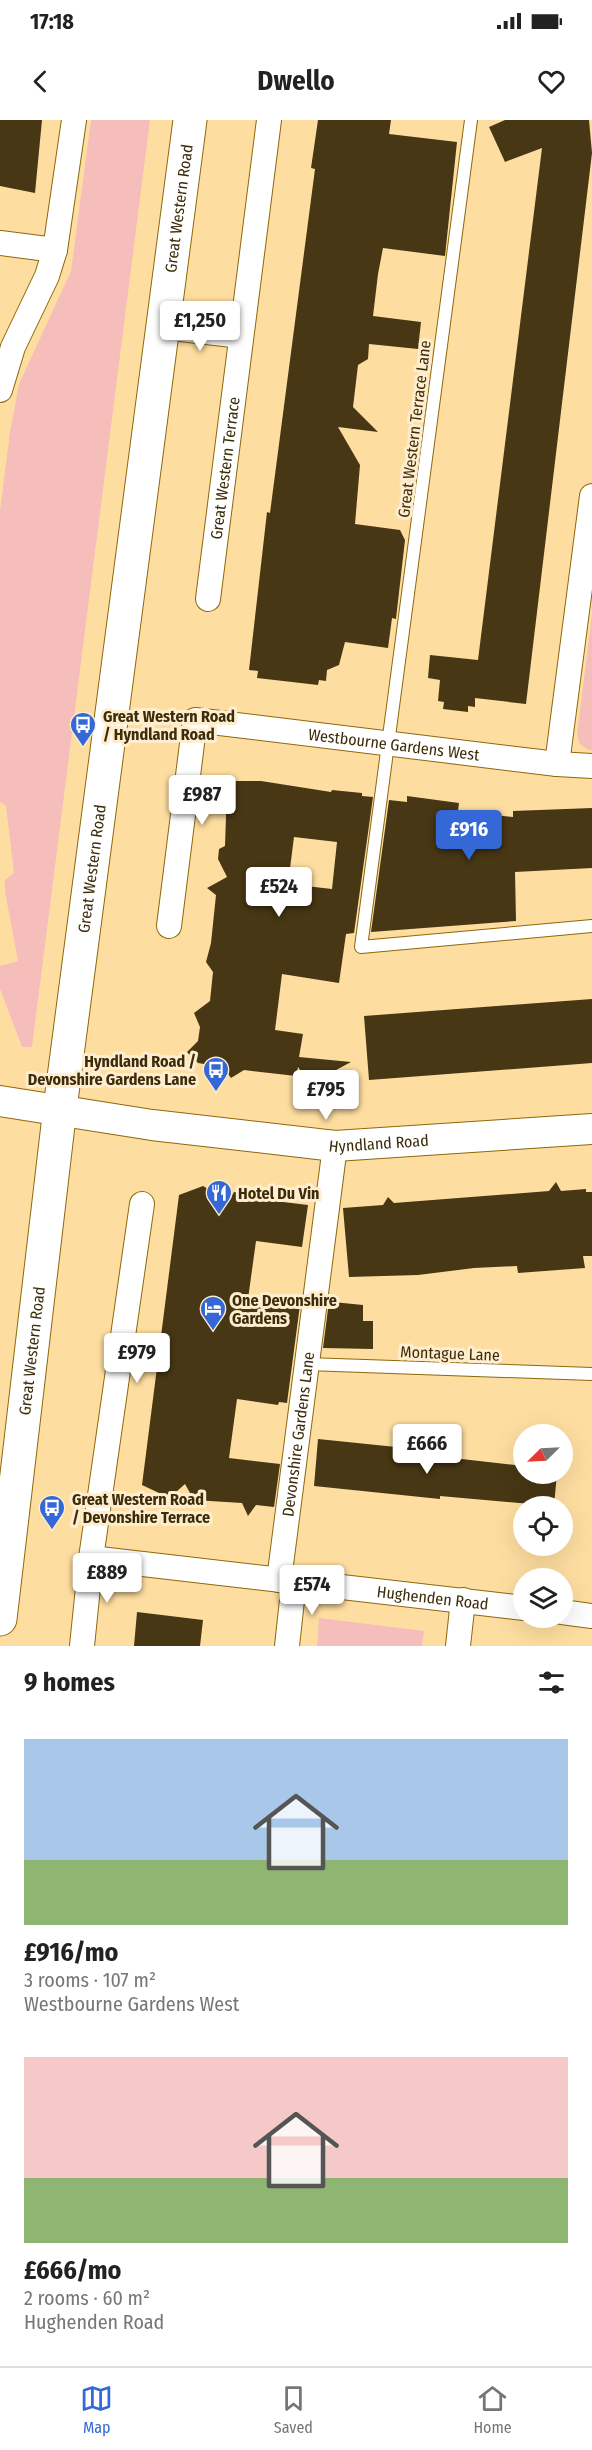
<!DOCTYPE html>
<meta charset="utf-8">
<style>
:root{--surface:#fff;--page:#f2f2f2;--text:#222;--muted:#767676;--line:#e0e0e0;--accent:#3468d7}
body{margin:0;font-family:"Fira Sans Condensed",sans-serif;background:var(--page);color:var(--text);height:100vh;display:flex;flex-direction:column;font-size:22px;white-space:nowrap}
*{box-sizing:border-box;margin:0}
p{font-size:20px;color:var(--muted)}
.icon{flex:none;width:33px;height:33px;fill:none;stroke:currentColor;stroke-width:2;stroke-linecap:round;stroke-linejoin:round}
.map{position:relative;height:1526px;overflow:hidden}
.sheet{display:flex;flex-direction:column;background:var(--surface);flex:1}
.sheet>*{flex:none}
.needle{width:39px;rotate:246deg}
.fabs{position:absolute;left:513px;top:1304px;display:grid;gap:12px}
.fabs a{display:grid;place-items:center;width:60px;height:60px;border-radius:50%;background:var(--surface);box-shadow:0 6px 24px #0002;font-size:30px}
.price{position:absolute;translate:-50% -51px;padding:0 14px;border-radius:6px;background:#fff;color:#222;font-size:20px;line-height:39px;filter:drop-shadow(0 2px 3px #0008)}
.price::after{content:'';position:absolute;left:50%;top:36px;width:18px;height:14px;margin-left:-9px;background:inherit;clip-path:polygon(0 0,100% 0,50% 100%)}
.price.current{background:var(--accent);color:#fff}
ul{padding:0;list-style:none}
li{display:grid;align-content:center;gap:12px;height:318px;padding:0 24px}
li span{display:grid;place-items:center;height:186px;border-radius:0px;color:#555}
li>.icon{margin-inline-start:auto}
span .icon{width:108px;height:108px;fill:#fffc;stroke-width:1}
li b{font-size:26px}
h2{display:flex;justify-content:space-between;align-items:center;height:72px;padding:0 24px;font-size:26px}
.status{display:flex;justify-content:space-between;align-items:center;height:42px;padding:0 30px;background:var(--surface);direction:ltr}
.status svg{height:16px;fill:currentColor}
header{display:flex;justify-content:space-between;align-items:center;height:78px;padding:0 24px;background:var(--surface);font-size:27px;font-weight:700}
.tab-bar{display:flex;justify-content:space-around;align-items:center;height:84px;border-top:2px solid var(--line);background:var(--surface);font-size:16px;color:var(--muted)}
.tab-bar a{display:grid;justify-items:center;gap:3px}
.tab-bar .current{color:var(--accent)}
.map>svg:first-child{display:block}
</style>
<div class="status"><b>17:18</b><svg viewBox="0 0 49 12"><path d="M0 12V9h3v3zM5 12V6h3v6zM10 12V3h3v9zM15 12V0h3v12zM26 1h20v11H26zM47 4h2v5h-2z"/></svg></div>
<header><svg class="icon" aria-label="back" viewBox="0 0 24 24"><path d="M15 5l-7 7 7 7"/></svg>Dwello<svg class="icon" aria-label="heart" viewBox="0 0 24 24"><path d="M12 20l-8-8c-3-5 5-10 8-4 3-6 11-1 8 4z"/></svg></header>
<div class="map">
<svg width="592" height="1526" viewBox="0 0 592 1526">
<rect width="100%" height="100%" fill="#fedea0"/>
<path fill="#f6beba" d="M91,0H150L32,927H22L0,869V846L18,841L5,772V760L14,753L6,686L0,682V391L10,312L19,264L71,151Z
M592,494V630H588L579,623L577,614Z
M319,1498L424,1511L422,1526H317Z"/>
<path fill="#473714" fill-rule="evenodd" d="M0,0H42L35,73L0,66Z
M318,0H391L389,14L457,22L445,136L383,128L378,154L373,196L421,202L418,229L369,224L368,239L358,245L353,287L378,312L338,307L360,345L355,404L400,410L405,420L396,499L392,498L388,528L345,522L339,545L327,550L326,561L319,560L318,565L257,558L258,551L249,550L267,392L270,393L315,49L311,48Z
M505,0H589L592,33L526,584L475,578V587L468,586V592L443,589L444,582L438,581L440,560L428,558L430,535L478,540L542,28L505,42L489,7Z
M234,661H261L331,672L332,670L362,673V676L373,677L354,813L346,814L339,863L282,854L275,910L303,914L299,937L351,942L310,964L298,947L296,956L244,950L231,958L223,947L198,943L187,932L198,921L200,907L194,893L210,881L213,852L206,842L211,823L216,775L207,768L227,757L218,739L219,729L225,726L227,666ZM294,717L337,722L332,769L288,764Z
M407,676L459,683L458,691L513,697V691L592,688V748L515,752L516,801L371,812L389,680L407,682Z
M592,879V943L369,960L364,896Z
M556,1062L561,1071L586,1069V1072H592V1136H583L585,1148L518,1153L517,1146L474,1148L418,1155L349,1157L343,1088L383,1085L388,1077L394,1083L549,1071Z
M203,1066L229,1081L234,1072L248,1074L250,1078L308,1085L302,1127L256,1121L248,1179L300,1185L287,1283L279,1282L278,1285L237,1279L229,1338L280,1344L274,1387L256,1385L248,1396L242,1383L194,1380L185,1364L166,1381L159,1373L142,1365L179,1075Z
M333,1182L363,1185V1201H373V1229L323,1228L328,1189H332Z
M318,1319L445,1332L444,1337L524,1346V1353H557L554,1386L440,1376V1379L314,1366Z
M137,1492L203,1500L200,1526H134Z"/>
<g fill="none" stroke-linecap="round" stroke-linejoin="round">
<defs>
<path id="service" d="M471,0L361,827L592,806
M307,1244L592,1254"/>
<g id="minor">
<path d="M0,123L55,130"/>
<path d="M164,207L241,216"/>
<path d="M0,270L13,227L47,156L55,130L74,0"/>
<path id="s1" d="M208,479L269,0"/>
<path d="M557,644L592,376"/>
<path id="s2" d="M169,806L195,600L557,644L592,646"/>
<path id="s3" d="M91,1438L524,1488"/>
<path id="s4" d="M279,1460L335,1026"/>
<path d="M562,1492L592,1496"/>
<path d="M82,1526L91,1438L142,1084"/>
<path d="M287,1526L294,1462"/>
<path d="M458,1526L463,1480"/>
</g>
<g id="tertiary">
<path id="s5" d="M0,981L152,1005L335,1026L592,1009"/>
</g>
<g id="primary">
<path id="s6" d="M0,1499L60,988L190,0"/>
</g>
</defs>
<use href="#service" stroke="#8d680b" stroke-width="14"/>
<use href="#minor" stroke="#8d680b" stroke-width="26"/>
<use href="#tertiary" stroke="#8d680b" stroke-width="32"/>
<use href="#primary" stroke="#8d680b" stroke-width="35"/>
<use href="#service" stroke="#fff" stroke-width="12"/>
<use href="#minor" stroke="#fff" stroke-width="24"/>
<use href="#tertiary" stroke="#fff" stroke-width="30"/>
<use href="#primary" stroke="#fff" stroke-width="33"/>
</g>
<defs>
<symbol id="bus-pin" viewBox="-11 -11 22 30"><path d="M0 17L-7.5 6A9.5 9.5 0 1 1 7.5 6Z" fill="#3468d7" stroke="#feedcf"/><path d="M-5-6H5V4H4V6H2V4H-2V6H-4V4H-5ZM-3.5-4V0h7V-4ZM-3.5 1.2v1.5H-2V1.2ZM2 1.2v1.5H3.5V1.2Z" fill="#fff"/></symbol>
<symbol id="restaurant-pin" viewBox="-11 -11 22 30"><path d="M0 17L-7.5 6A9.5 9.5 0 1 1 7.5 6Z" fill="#3468d7" stroke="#feedcf"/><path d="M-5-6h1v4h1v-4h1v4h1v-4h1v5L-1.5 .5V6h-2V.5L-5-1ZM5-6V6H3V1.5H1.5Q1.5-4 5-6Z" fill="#fff"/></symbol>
<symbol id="hotel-pin" viewBox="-11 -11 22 30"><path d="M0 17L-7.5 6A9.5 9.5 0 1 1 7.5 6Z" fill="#3468d7" stroke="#feedcf"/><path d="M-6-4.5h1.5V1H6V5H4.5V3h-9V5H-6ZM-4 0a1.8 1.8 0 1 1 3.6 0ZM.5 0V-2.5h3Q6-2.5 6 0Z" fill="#fff"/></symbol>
</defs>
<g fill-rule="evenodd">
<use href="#bus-pin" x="68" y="590" width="30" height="40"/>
<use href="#bus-pin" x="201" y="935" width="30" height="40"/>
<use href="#restaurant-pin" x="204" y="1058" width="30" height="40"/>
<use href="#hotel-pin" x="198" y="1174" width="30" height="40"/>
<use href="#bus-pin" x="37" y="1373" width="30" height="40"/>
</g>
<g text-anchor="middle" stroke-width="6" stroke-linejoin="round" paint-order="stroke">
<g font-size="16" fill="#3c2c0a" stroke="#feedcf">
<text dy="6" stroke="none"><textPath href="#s6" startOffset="1422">Great Western Road</textPath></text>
<text transform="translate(414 309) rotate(-83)" y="6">Great Western Terrace Lane</text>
<text dy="6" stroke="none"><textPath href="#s1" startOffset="132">Great Western Terrace</textPath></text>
<text dy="6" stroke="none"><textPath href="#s2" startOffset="408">Westbourne Gardens West</textPath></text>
<text dy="6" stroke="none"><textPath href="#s6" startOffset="756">Great Western Road</textPath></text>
<text dy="6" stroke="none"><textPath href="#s5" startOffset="382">Hyndland Road</textPath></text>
<text dy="6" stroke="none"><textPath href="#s6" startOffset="270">Great Western Road</textPath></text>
<text transform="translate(450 1233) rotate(2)" y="6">Montague Lane</text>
<text dy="6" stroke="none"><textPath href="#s4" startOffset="147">Devonshire Gardens Lane</textPath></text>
<text dy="6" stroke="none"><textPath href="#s3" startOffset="344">Hughenden Road</textPath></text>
</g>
<g font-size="16" font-weight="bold" fill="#3c2c0a" stroke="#feedcf" text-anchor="start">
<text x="103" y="602">Great Western Road<tspan x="103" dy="18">/ Hyndland Road</tspan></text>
<text x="196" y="947" text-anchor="end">Hyndland Road /<tspan x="196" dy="18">Devonshire Gardens Lane</tspan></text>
<text x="238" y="1079">Hotel Du Vin</text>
<text x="232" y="1186">One Devonshire<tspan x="232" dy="18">Gardens</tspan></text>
<text x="72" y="1385">Great Western Road<tspan x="72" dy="18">/ Devonshire Terrace</tspan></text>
</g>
</g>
</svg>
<div class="fabs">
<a><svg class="needle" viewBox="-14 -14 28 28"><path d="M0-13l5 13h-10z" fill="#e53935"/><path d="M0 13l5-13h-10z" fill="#767676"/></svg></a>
<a><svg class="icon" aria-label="locate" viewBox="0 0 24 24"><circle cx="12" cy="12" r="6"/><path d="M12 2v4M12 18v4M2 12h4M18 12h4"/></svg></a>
<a><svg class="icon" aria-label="layers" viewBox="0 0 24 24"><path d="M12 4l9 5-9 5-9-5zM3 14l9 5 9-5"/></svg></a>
</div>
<b class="price" style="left:200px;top:232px">£1,250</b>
<b class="price" style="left:202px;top:706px">£987</b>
<b class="price current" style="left:469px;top:741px">£916</b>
<b class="price" style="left:279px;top:798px">£524</b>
<b class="price" style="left:326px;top:1001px">£795</b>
<b class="price" style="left:137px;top:1264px">£979</b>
<b class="price" style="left:427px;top:1355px">£666</b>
<b class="price" style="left:107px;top:1484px">£889</b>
<b class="price" style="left:312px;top:1496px">£574</b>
</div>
<section class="sheet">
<h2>9 homes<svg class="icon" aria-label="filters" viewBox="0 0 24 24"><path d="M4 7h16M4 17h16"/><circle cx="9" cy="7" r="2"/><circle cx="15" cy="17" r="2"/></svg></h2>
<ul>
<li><span style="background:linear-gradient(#a9c7e8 65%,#8fb573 0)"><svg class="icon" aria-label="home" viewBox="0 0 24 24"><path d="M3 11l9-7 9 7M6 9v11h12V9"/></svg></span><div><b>£916/mo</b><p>3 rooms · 107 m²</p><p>Westbourne Gardens West</p></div></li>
<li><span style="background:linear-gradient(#f6c9c9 65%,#8fb573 0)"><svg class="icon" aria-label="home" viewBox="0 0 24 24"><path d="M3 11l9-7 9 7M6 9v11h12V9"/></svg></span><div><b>£666/mo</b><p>2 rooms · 60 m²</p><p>Hughenden Road</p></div></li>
</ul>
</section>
<nav class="tab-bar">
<a class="current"><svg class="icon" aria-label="map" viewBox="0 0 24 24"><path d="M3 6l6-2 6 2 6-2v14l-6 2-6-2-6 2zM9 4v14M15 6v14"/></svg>Map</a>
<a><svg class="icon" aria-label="saved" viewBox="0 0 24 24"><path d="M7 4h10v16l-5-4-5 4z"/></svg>Saved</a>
<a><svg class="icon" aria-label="home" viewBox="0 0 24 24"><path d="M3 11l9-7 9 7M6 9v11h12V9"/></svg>Home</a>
</nav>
